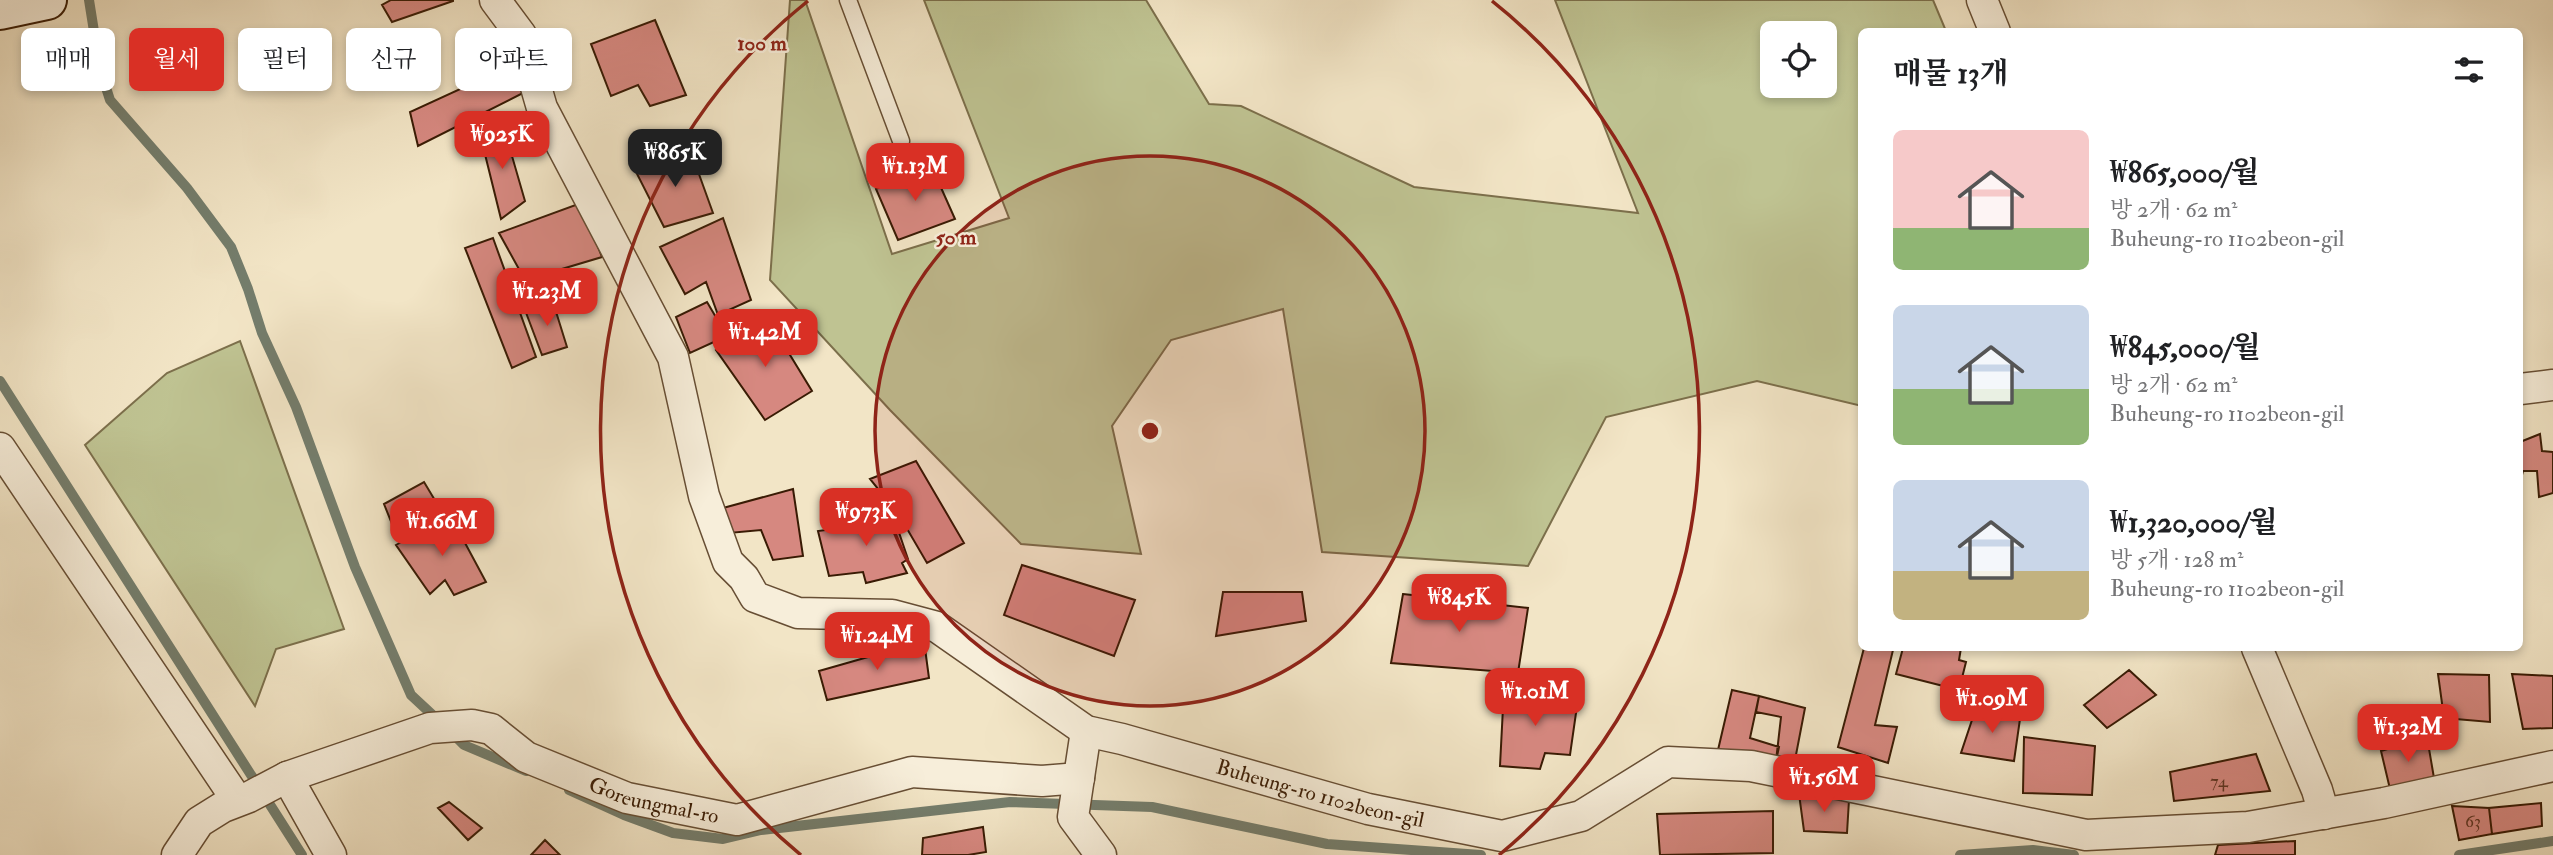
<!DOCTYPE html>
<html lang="ko">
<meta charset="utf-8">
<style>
:root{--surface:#fff;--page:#f6f6f6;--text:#202124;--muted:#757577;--accent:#d93025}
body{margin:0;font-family:"IM FELL Double Pica","Noto Serif KR",serif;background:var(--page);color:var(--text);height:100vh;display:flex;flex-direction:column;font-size:26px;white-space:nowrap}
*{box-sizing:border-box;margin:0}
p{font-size:23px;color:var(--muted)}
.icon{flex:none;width:38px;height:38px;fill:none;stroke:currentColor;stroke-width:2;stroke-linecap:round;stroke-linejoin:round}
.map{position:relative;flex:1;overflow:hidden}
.side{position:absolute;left:1858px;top:28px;width:665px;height:623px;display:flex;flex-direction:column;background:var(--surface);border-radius:10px;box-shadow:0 4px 10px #0003}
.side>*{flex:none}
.top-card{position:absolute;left:21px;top:28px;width:665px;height:63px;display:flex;gap:14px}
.tools{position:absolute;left:1760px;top:21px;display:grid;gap:14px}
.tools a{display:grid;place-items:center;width:77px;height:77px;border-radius:10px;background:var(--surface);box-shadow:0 4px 10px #0003;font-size:35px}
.price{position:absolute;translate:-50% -60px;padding:0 16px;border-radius:14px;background:var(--accent);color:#fff;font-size:23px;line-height:46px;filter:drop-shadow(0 2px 4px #0008)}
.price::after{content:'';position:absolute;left:50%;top:42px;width:21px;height:16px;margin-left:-10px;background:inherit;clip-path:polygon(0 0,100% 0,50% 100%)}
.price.active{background:#222;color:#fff}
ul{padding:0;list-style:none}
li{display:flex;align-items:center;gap:21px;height:175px;padding:0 35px}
li span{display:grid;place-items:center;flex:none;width:196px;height:140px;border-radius:10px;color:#555}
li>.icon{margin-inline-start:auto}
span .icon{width:84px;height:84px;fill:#fffc;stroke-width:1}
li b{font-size:30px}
h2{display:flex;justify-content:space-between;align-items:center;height:84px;padding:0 35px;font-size:30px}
.chip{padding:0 24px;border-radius:10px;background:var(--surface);box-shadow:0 4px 10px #0003;font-size:24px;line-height:63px}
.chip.active{background:var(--accent);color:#fff}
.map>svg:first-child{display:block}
</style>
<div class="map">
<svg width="2553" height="855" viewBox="0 0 2553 855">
<rect width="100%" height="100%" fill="#f2e5c6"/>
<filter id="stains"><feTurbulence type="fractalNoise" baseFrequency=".00286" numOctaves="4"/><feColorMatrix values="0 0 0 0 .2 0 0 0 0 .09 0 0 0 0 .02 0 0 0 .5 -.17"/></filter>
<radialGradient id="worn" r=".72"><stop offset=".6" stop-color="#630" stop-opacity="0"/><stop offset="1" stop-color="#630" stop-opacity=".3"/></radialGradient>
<path fill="#bfc392" stroke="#7c6f4b" stroke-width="2" fill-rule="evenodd" d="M790,0H805L892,254L1009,218L924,0H1146L1209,104L1241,106L1414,187L1638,213L1555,0H1933L1946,31L1862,32V406L1757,381L1606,417L1528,566L1322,552L1283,309L1171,340L1112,426L1141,554L1021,544L890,410L770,280ZM1773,33H1825V86H1773Z
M240,341L344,629L276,649L255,706L85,445L167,373Z"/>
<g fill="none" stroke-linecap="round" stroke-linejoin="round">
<path stroke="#747d6c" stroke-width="10" d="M89,0L100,69L110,100L187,188L231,247L248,289L262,333L296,407L355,567L411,695L439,721
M0,381L302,855
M451,732L464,745L526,771
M569,790L624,815L673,833L723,839L761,830L1010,802L1152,807L1327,844L1481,855
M1960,855L2033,850L2074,855
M2459,855L2553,841"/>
</g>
<path fill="#d68880" stroke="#391b04" stroke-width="2" d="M391,0H453V1L392,22L382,5Z
M655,20L686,95L650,106L638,85L611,96L591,44Z
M517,63L525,92L418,146L410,112Z
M503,125L525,201L501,219L480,134Z
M691,152L713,213L664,227L634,168Z
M930,163L955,219L898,240L876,189Z
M581,203L602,257L525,280L499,233Z
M723,218L751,300L718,315L706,282L685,294L660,247Z
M493,238L536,357L512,368L465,248Z
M553,302L567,347L542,355L525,310Z
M707,302L727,336L690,353L676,317Z
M768,319L812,391L765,420L716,350Z
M2540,434L2542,451L2553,452V493L2539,497L2537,471H2523L2520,483V442Z
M916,461L964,543L927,563L899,515L870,479Z
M424,482L439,507L394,529L384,504Z
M793,489L803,556L773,560L761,530L729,533L723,508Z
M861,512H892L908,559L902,563L907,573L866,583L863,572L829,576L818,531L863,525Z
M450,515L486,582L454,595L445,580L430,594L396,545Z
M1022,565L1135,600L1114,656L1004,615Z
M1223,592H1302L1306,621L1216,636Z
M1403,594L1528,608L1518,673L1391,663Z
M924,641L929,678L827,700L819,671Z
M1864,648H1886L1893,650L1875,725L1897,727L1888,763L1838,747Z
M1903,648H1961L1959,660L1966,662L1959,690L1896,674Z
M2129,670L2156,695L2107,728L2084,705Z
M2438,674L2489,675L2490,722L2444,718Z
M2512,674L2553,676V728L2523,729Z
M1504,688L1578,699L1570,755L1545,753L1540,769L1500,766Z
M1732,690L1759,696L1750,738L1779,747L1776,761L1718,750Z
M1759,696L1805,708L1795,760L1776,761L1781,717L1756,712Z
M1977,705L2020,719L2014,761L1961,753Z
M2024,737L2095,746L2092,795L2023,793Z
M2427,737L2434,778L2390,789L2381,751Z
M2256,754L2270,791L2174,801L2170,772Z
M1799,794L1849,800L1847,833L1804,831Z
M449,802L482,828L468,840L438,808Z
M2541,803L2542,826L2492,834L2489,808Z
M2452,806L2489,808L2492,834L2459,840Z
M1773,811V853L1660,855L1657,814Z
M983,827L986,852L968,855H922L923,838Z
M545,840L560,855H531Z
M2295,841V855H2215L2218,845Z"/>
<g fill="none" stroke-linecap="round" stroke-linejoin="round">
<defs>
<path id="lane" d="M848,0L901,141"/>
<g id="street">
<path id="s1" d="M495,0L521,35L542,108L673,357L704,496L728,562L744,578L755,597L798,613L892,615L937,627L1086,731L1122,739L1368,809L1502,836L1581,816L1668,762L1751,766L2086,835L2248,827L2384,803L2553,766"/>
<path d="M1982,0L1995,32"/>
<path d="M2520,389L2553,385"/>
<path d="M0,448L237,800"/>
<path d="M2257,648L2317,790L2324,814"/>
<path d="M1086,731L1073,817L1101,855"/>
<path d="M287,777L331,855"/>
<path id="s2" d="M177,855L199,822L223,807L249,797L287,777L430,728L472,725L491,729L526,757L627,798L737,820L912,772L1042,781L1079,778"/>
</g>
<path id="secondary" d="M0,10L47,0"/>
</defs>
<use href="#lane" stroke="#674e34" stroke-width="19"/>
<use href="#street" stroke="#674e34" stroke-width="33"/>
<use href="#secondary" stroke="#391b04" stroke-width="42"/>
<use href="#lane" stroke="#f7eeda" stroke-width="16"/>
<use href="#street" stroke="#f7eeda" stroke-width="30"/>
<use href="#secondary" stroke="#f7eeda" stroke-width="38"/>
</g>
<circle cx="1150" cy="431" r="275" fill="#8f2418" fill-opacity=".12"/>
<g fill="none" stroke="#8f2418" stroke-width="3.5">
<circle cx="1150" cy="431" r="275"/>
<path d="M801 855A549 549 0 0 1 808 1M1492 1A549 549 0 0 1 1499 855"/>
</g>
<g text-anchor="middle" stroke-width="5" stroke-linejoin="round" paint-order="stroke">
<g font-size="18" fill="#603623">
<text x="2219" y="787">74</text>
<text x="2473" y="827">63</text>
</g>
<g font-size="21" fill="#391b04" stroke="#f7eeda">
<text dy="7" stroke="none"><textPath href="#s1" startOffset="1269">Buheung-ro 1102beon-gil</textPath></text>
<text dy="7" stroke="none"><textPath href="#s2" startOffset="532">Goreungmal-ro</textPath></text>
</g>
</g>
<circle cx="1150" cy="431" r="10" fill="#8f2418" stroke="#f7eeda" stroke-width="3.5"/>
<g font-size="21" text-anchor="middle" font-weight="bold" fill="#8f2418" stroke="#f7eeda" stroke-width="5" stroke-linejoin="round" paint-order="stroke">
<text x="762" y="50">100 m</text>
<text x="956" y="244">50 m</text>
</g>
<rect width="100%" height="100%" filter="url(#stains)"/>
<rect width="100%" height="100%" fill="url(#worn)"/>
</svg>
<div class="tools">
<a><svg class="icon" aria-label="locate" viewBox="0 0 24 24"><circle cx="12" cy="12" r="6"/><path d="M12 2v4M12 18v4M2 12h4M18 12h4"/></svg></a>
</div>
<b class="price" style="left:502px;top:171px">₩925K</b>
<b class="price active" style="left:675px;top:189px">₩865K</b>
<b class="price" style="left:915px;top:203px">₩1.13M</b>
<b class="price" style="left:547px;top:328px">₩1.23M</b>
<b class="price" style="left:765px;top:369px">₩1.42M</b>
<b class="price" style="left:866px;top:548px">₩973K</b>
<b class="price" style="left:442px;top:558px">₩1.66M</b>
<b class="price" style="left:1459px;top:634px">₩845K</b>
<b class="price" style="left:877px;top:672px">₩1.24M</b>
<b class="price" style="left:1535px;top:728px">₩1.01M</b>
<b class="price" style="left:1992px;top:735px">₩1.09M</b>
<b class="price" style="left:2408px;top:764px">₩1.32M</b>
<b class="price" style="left:1824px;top:814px">₩1.56M</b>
<div class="top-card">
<a class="chip">매매</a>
<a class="chip active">월세</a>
<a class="chip">필터</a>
<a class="chip">신규</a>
<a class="chip">아파트</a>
</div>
<section class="side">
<h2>매물 13개<svg class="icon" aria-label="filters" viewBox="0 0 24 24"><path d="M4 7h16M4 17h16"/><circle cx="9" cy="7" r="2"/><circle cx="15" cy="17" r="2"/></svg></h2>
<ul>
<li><span style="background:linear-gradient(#f6c9c9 70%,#8fb573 0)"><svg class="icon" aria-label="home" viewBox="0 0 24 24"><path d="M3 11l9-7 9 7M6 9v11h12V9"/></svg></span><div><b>₩865,000/월</b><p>방 2개 · 62 m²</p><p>Buheung-ro 1102beon-gil</p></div></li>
<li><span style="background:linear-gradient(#c9d6e8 60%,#8fb573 0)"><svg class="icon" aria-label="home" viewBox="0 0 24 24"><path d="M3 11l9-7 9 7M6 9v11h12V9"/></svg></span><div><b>₩845,000/월</b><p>방 2개 · 62 m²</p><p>Buheung-ro 1102beon-gil</p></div></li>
<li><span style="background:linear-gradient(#c9d6e8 65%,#c2b280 0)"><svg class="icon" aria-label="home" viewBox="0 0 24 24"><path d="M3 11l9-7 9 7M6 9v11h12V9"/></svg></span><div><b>₩1,320,000/월</b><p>방 5개 · 128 m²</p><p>Buheung-ro 1102beon-gil</p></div></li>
</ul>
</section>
</div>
